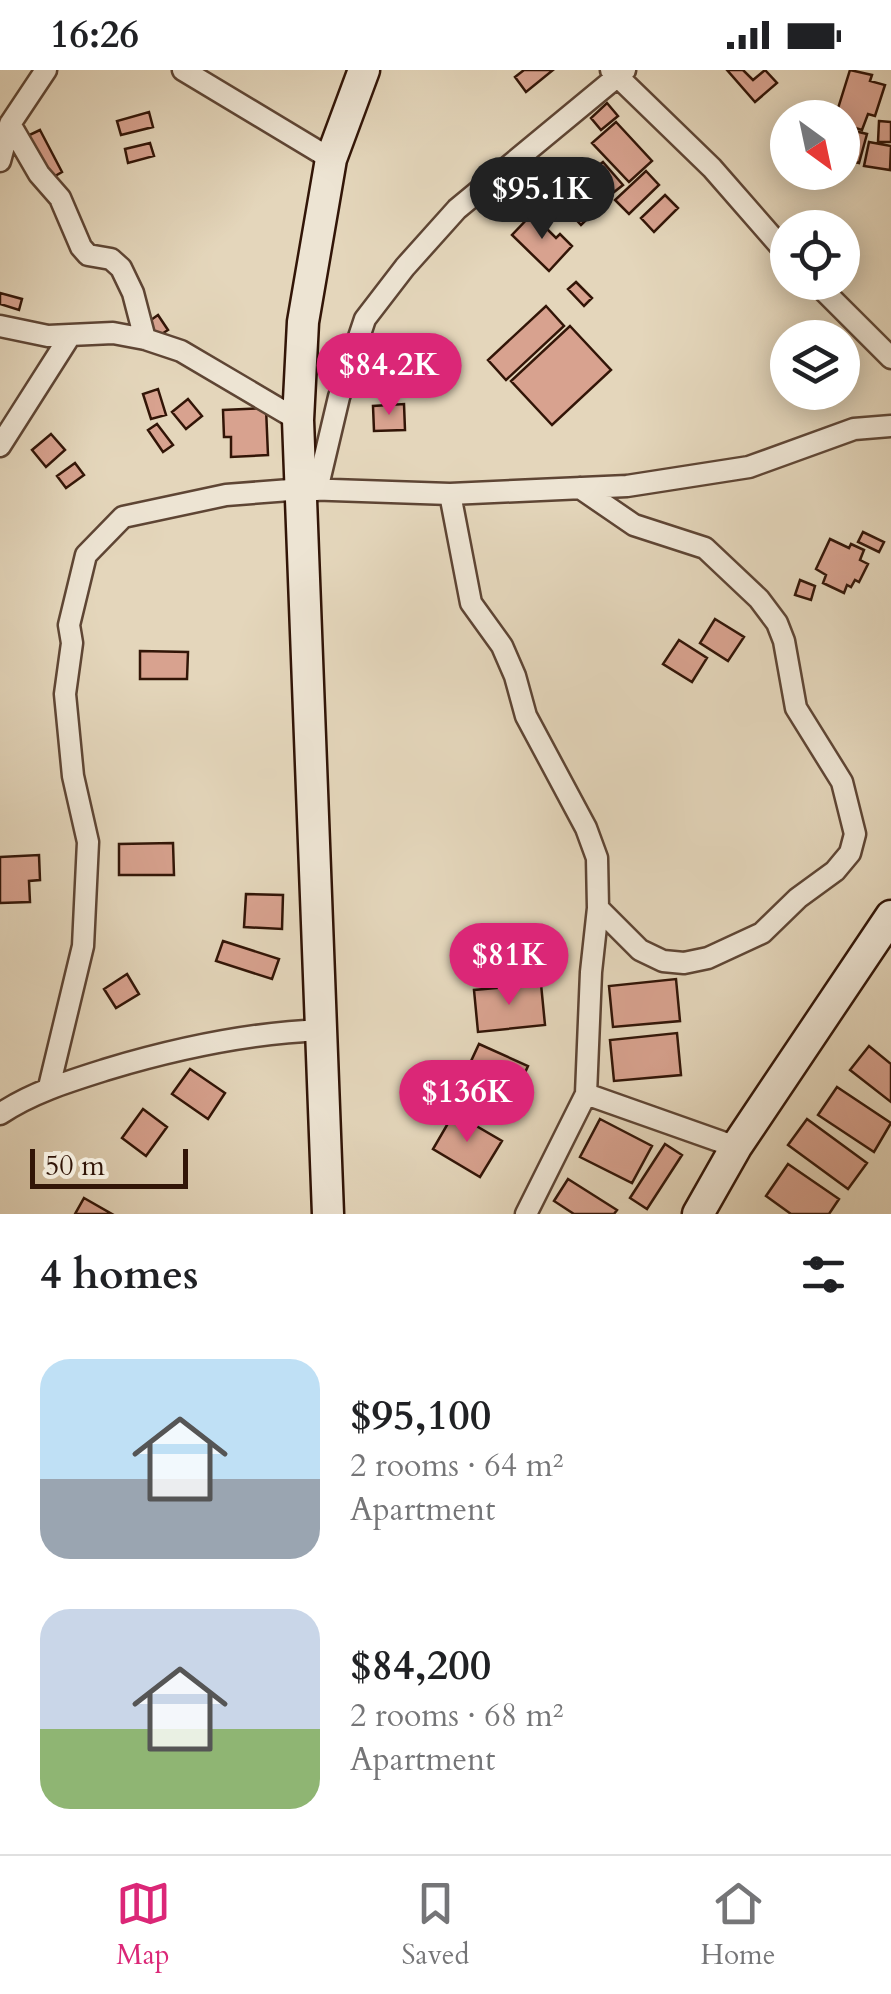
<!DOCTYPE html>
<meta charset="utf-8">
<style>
:root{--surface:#fff;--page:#f2f2f2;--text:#202124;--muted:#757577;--line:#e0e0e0;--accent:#db2777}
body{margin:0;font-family:Cardo,serif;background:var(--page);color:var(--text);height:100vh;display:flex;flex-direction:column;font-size:38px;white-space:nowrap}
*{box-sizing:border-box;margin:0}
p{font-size:32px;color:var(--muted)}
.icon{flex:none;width:55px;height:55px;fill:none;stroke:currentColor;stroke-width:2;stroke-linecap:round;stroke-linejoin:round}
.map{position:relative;height:1144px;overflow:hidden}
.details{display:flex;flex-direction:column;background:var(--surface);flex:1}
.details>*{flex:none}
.needle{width:65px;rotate:147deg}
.tools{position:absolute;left:770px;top:30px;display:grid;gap:20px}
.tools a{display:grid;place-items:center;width:90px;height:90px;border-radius:50%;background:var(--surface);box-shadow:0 5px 25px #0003;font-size:50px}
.scale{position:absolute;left:30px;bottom:25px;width:158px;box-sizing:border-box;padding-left:10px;border:5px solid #321507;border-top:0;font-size:28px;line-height:35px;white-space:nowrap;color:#321507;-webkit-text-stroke:8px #ede4d3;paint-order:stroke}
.price{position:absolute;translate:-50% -85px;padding:0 22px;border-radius:35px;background:var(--accent);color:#fff;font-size:32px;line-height:65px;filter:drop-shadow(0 2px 5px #0008)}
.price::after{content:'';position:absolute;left:50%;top:60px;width:30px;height:22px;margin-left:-15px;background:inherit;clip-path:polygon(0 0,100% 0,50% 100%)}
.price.current{background:#222;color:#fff}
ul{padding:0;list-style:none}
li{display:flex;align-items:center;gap:30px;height:250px;padding:0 40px}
li span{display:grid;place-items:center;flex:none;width:280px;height:200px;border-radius:30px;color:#555}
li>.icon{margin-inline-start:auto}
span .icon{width:120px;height:120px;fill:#fffc;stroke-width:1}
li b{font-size:42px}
h2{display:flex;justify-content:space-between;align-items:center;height:120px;padding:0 40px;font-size:42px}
.status{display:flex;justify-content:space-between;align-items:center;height:70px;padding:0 50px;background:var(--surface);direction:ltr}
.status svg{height:28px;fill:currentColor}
.tabs{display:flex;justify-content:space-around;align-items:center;height:140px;border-top:2px solid var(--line);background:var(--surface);font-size:28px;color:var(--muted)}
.tabs a{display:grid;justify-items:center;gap:5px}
.tabs .current{color:var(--accent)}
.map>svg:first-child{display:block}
</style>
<div class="status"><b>16:26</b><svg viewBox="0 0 49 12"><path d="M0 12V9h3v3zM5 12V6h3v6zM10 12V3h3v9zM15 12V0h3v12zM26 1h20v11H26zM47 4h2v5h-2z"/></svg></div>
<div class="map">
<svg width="891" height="1144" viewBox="0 0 891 1144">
<rect width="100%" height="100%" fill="#e4d6bb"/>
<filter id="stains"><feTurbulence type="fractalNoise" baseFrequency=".002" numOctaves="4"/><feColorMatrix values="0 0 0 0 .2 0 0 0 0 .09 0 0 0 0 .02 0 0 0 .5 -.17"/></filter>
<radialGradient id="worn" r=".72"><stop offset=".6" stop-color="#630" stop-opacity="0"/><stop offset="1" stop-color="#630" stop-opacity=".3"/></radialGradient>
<path fill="#d8a28f" stroke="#321507" stroke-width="2.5" d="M524,0H553L526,22L515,7Z
M727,0H743L753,10L765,0L777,13L755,32Z
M850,0L872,5L870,11L885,15L875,46L868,44L862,60L842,54V48H835Z
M607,33L618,46L601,60L591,48Z
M149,42L153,57L121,65L117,51Z
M879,51L891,52V72H878Z
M616,52L652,91L629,112L592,73Z
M842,58L867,64L859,93L842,89Z
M40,60L62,102L48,110L25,67Z
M869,72L891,76L890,100L864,96Z
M150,73L154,86L128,93L125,79Z
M603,92L623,115L609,126L590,102Z
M646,101L659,115L629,144L615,130Z
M582,110L603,134L581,155L559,131Z
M665,125L678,138L654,162L641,148Z
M532,144L556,168L560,164L572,176L549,201L512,165Z
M576,212L592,228L584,236L568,219Z
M0,223L22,229L19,240L0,234Z
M546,236L564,256L506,310L488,290Z
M158,245L168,260L157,267L148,252Z
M570,256L611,300L552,355L511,311Z
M158,319L166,345L151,349L143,324Z
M188,329L202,346L186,359L172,342Z
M404,334L405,360L374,361L373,336Z
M266,338L268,385L231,387V367H224L223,340Z
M157,354L173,375L163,382L148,360Z
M51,364L65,380L46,397L32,380Z
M75,393L84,405L66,418L57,406Z
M863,462L884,472L879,482L858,472Z
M830,469L849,478L851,474L864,480L860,490L868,494L859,512L855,510L851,517L847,515L844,523L823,513L826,505L816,499Z
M800,510L815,516L811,530L795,525Z
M715,549L744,567L728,591L700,573Z
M679,570L707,588L692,612L663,594Z
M140,581L188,582L187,609H140Z
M173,773L174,805H119V774Z
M39,785L40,810L29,811L30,832L0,833V787Z
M246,824L283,825L282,859L244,857Z
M528,863L531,907L480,910L477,867Z
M223,871L279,889L272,909L216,891Z
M127,904L139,924L116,938L104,919Z
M676,909L680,951L613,957L609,916Z
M541,914L545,955L478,962L474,920Z
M677,963L681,1005L614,1011L610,970Z
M479,974L528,996L508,1039L459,1017Z
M869,976L891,994V1032L850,1000Z
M190,999L225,1023L208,1049L172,1024Z
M837,1017L891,1053L874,1082L818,1045Z
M143,1039L167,1057L146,1086L122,1068Z
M454,1043L502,1071L480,1107L433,1079Z
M600,1049L652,1076L632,1113L580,1087Z
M807,1049L867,1093L848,1119L788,1075Z
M665,1074L682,1085L647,1139L630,1128Z
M788,1094L839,1129L829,1144H791L766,1126Z
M568,1109L617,1140L614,1144H574L554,1131Z
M84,1128L112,1144H75Z"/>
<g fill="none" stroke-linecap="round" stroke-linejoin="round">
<defs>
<path id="street" d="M183,0L331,89
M611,0L712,98L788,185
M10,54L39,104L60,128L81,177L88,185L111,189L121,198L133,223L145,269
M0,91L10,54L46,0
M815,212L891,288
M0,256L48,266L113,263L145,269L181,281L298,350
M0,376L70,266
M580,418L634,455L705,478L759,529L777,553L784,571L796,638L842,712L855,764L850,783L835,801L798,828L762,863L708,888L684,893L663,891L640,880L598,838
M317,420L339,327L365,249L405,197L457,139L625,0
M450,424L471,533L502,576L515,606L526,646L586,758L597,788L598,838L591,902L586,1024L526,1144
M49,1017L83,876L88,772L73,706L65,624L72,573L69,555L86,485L123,447L226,425L303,419L450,424L627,416L749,397L854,359L891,356
M586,1024L736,1077
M0,1044C33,1022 70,1011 108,999C178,978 248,963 322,960"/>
<path id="secondary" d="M328,1144L298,350L303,252L331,89L364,0
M698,1144L736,1077L891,846"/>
</defs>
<use href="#street" stroke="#5e4534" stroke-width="25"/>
<use href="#secondary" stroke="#321507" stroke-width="35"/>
<use href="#street" stroke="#ede4d3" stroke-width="20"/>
<use href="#secondary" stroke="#ede4d3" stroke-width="30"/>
</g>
<rect width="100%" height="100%" filter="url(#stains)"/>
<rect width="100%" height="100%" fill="url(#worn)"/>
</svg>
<div class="tools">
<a><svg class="needle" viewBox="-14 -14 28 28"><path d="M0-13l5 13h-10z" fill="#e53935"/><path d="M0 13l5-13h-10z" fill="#757577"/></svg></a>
<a><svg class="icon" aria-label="locate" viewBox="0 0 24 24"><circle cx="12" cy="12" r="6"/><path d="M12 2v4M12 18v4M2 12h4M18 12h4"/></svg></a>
<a><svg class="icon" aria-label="layers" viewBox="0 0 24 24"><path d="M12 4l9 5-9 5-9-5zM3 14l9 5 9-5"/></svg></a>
</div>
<div class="scale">50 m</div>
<b class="price current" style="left:542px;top:172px">$95.1K</b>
<b class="price" style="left:389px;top:348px">$84.2K</b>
<b class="price" style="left:509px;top:938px">$81K</b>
<b class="price" style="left:467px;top:1075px">$136K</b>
</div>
<section class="details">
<h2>4 homes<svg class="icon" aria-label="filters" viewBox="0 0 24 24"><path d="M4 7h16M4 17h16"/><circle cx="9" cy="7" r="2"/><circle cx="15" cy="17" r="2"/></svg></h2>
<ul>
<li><span style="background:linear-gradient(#bfe0f5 60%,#9aa5b1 0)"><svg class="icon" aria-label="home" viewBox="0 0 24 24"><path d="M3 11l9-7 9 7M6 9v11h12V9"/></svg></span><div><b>$95,100</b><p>2 rooms · 64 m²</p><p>Apartment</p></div></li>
<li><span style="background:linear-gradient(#c9d6e8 60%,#8fb573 0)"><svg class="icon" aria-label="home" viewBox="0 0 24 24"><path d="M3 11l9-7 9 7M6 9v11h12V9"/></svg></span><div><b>$84,200</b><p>2 rooms · 68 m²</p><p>Apartment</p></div></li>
</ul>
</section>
<nav class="tabs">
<a class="current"><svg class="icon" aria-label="map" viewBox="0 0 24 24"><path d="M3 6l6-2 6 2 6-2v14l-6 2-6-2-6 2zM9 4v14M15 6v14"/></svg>Map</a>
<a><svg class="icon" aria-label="saved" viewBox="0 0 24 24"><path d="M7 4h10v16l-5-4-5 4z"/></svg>Saved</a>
<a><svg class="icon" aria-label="home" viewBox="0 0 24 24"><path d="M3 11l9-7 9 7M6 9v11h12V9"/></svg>Home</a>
</nav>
